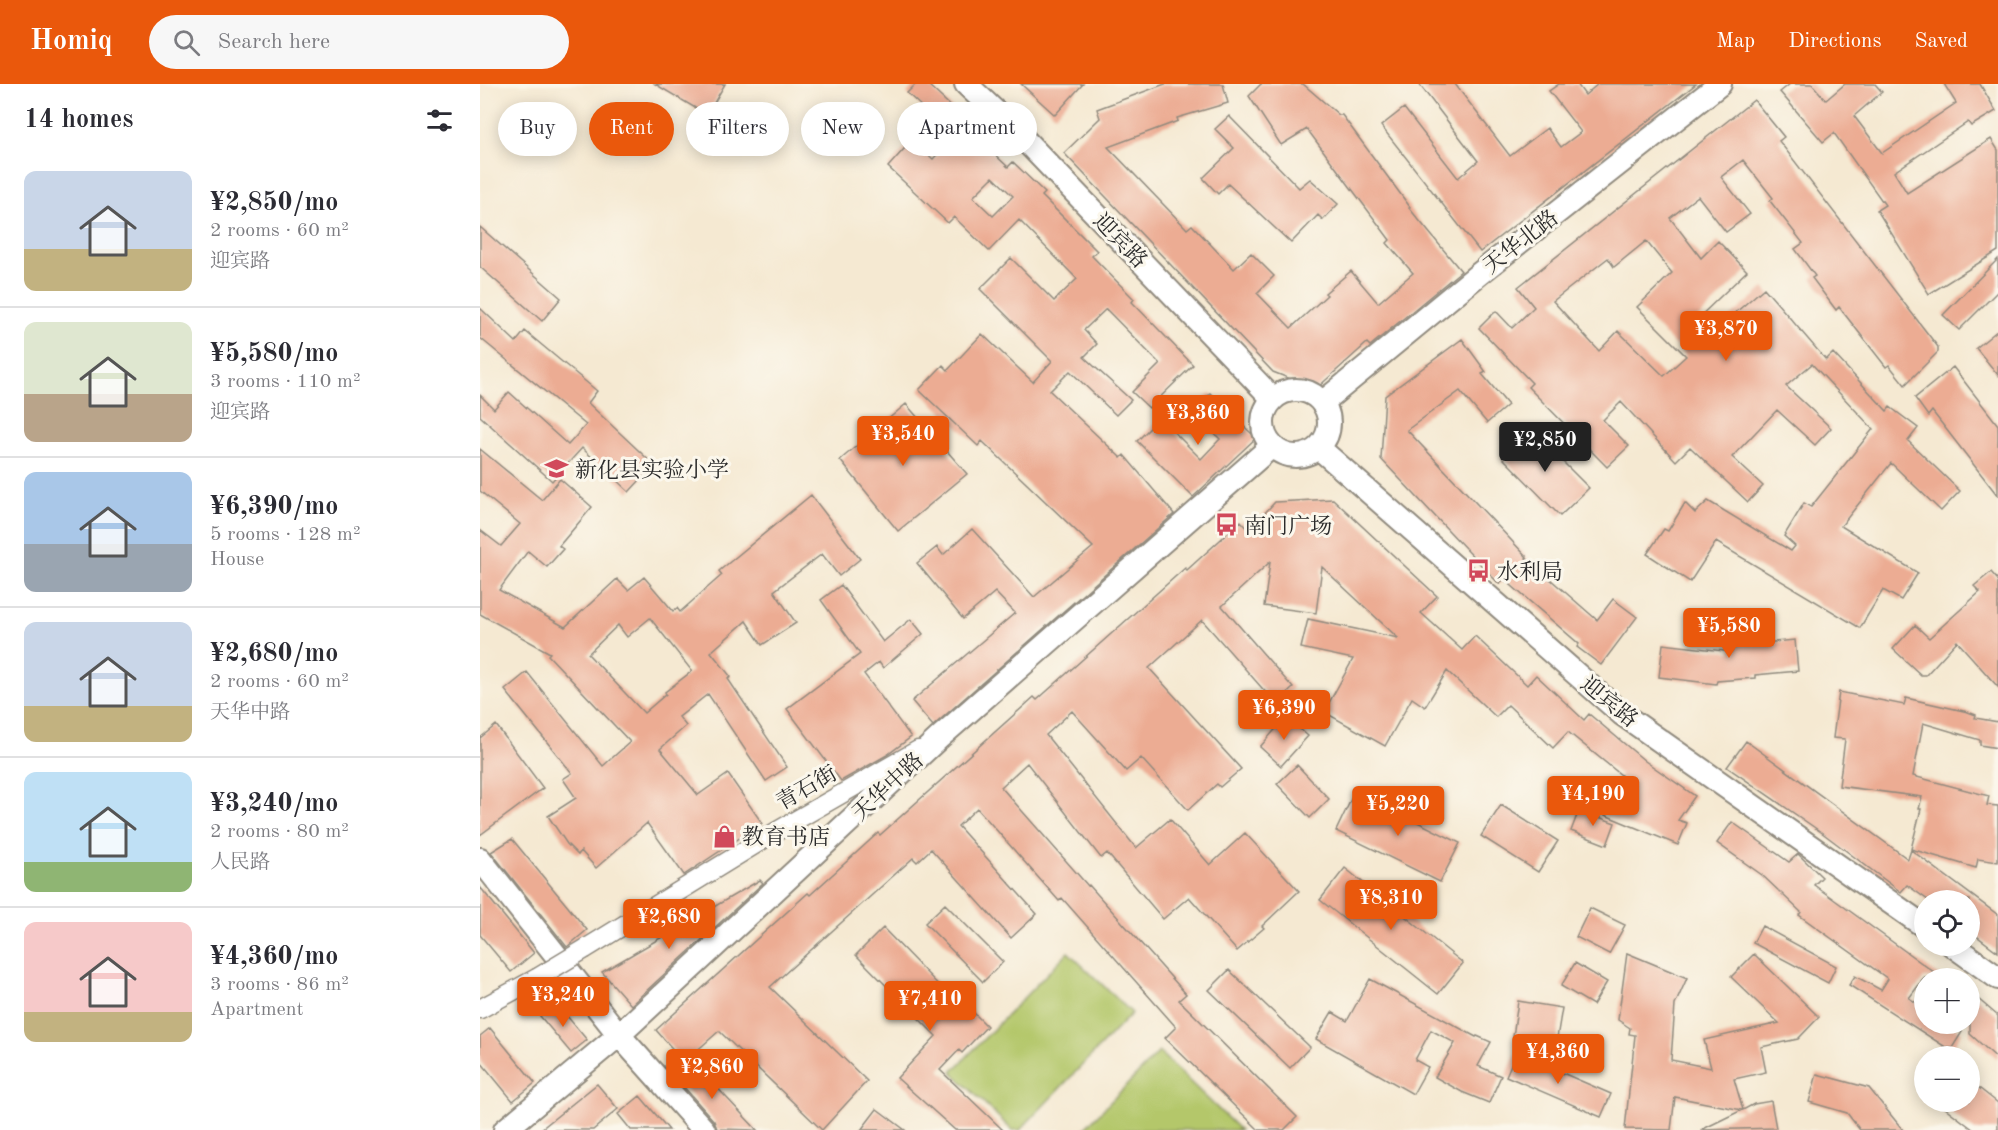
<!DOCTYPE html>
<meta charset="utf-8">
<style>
:root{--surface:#fff;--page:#f7f7f7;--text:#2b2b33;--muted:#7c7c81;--line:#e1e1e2;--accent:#ea580c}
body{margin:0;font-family:"Old Standard TT","Noto Serif SC",serif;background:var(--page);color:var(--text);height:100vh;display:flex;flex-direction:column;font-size:22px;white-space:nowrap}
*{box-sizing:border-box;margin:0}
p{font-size:20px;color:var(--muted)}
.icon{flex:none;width:33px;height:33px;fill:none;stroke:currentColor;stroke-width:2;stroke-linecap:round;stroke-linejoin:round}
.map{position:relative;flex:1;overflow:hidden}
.panel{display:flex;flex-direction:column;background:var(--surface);width:480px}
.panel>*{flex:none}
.hud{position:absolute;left:18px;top:18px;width:570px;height:54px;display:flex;gap:12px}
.tools{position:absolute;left:1434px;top:806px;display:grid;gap:12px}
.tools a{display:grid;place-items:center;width:66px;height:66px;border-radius:50%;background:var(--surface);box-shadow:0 3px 15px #0003;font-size:30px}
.price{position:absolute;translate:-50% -51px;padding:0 14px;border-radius:6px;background:var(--accent);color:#fff;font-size:20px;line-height:39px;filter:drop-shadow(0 2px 3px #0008)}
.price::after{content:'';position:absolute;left:50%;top:36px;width:18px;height:14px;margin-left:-9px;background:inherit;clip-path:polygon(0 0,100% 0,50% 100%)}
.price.active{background:#222;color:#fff}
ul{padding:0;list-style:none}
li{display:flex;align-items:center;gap:18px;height:150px;padding:0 24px}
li+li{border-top:2px solid var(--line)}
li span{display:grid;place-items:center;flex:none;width:168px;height:120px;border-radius:12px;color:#555}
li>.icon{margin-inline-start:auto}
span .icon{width:72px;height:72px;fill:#fffc;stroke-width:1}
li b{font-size:26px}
h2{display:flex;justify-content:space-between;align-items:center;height:72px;padding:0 24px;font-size:26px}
.tag{padding:0 21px;border-radius:27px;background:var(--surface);box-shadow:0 3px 15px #0003;font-size:21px;line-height:54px}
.tag.active{background:var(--accent);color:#fff}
header{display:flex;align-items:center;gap:36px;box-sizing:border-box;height:84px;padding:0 30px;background:var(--accent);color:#fff}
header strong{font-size:28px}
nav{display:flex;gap:33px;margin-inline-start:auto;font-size:21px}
.search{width:420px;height:54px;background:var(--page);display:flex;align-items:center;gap:15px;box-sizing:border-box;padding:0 21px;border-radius:33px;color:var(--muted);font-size:22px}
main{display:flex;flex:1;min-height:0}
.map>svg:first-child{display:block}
</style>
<header>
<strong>Homiq</strong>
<div class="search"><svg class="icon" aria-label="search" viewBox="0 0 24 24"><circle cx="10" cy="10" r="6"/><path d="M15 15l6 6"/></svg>Search here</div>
<nav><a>Map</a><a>Directions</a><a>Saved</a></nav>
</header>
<main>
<section class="panel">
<h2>14 homes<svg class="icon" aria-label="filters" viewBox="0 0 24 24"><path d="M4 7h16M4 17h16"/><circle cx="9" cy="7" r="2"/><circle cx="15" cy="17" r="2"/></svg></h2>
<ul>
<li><span style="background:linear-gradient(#c9d6e8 65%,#c2b280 0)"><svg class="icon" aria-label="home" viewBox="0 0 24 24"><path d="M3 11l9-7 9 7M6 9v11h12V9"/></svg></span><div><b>¥2,850/mo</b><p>2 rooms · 60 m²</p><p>迎宾路</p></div></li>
<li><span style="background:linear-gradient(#dfe7d0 60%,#b9a48a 0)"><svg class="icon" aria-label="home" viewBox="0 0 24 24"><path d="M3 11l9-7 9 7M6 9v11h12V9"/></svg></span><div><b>¥5,580/mo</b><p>3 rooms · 110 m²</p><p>迎宾路</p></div></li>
<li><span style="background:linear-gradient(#a9c7e8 60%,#9aa5b1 0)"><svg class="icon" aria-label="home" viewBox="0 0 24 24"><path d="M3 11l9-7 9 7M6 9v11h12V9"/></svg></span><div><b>¥6,390/mo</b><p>5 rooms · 128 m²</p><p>House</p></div></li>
<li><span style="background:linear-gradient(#c9d6e8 70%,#c2b280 0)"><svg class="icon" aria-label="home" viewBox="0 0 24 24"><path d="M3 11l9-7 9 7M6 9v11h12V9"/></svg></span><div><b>¥2,680/mo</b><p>2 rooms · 60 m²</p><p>天华中路</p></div></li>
<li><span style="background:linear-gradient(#bfe0f5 75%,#8fb573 0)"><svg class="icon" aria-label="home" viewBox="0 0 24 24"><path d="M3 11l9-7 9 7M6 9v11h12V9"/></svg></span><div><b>¥3,240/mo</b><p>2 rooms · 80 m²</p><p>人民路</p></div></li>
<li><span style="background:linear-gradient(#f6c9c9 75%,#c2b280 0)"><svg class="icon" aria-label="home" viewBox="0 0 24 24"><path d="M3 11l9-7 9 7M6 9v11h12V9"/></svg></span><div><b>¥4,360/mo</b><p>3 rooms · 86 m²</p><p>Apartment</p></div></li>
</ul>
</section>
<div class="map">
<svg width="1518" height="1046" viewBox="0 0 1518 1046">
<rect width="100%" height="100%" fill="#fbf7ec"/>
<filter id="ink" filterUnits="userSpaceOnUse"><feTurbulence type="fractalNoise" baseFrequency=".0167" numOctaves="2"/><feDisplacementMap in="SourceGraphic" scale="12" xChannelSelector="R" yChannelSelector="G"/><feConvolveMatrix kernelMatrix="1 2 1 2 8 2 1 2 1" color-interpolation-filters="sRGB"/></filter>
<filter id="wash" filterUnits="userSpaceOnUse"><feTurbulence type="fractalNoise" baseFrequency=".008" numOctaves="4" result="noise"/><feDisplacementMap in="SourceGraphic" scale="24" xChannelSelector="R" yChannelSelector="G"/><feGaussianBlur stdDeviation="1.35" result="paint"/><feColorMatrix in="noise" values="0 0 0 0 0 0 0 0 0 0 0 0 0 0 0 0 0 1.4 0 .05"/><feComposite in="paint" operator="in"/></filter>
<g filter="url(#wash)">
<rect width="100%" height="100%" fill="#f5e9d2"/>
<path fill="#b4c76a" stroke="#70794a" stroke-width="1.5" d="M588,868L652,929L540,1046H532L472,988Z
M679,968L760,1046H603Z"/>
<g id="blocks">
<path fill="#ecac93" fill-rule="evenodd" d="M175,0H245L227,31Z
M436,0H447L479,30L475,33L528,83L533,78L565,109L562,112L617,167L612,172L654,215L652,218L713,281L669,324L652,308L680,280L626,225L604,246L617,260L604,273L651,316L636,331L590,287L570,307L641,374L644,371L694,430L453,642L432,617L535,529L515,508L483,535L437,479L457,463L463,471L492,445L554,513L613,463L502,357L498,362L439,306L463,281L468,286L502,250L553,298L572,277L500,205L531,174L574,217L597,195L539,136L509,167L474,133L468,139L408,83L432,56L453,75L474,53L427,9ZM513,93L533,112L513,132L493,113Z
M541,0H603L575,31Z
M685,0H743L748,19L697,34L698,37L628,63L707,145L712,141L754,185L771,169L794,192L777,209L811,244L847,211L845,209L871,187L898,219L933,189L907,159L910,156L827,45L801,61L769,12L781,0H823L859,31H862L930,123L929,124L981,187L890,262L887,259L836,305L793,288L584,69L620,34L617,25Z
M939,0H975L1030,72L1067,44L1081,63L1101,48L1069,7L1079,0H1097L1105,11L1118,0H1216L1000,168L901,42L924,24L978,94L998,77Z
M1310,0H1332L1346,16L1365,0H1395L1402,8L1374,32L1402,69L1476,19L1464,0H1500L1516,27L1491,42L1488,38L1414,88L1427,109L1511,55L1518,66V167L1449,210L1397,126L1405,121L1354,49L1343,58L1300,8Z
M1274,16L1304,53L1299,57L1458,263V268L1425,301L1409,281L1406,283L1359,223L1356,226L1332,194L1335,192L1315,165L1323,159L1290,117L1293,114L1263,76L1241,93L1270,130L1246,148L1218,112L1190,134L1221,174L1238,157L1267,187L1213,239L1226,254L1284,204L1346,276L1353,269L1407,327L1410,323L1438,344L1428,357L1480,407L1461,427L1411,379L1361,442L1438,489L1421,516L1403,506L1380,544L1236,458L1210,498L1167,470L1184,445L1188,447L1205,419L1215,429L1228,417L1311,467L1315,462L1304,452L1324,419L1331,423L1393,345L1332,280L1306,302L1351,344L1335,361L1297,326L1252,373L1283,402L1268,418L1210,363L1196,377L1141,318L1123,336L1149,362L1127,383L1048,303L1052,299L999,244L1016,227L1032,244L1054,223L1038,203ZM1166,157L1192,189L1157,223L1206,272L1184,292L1138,247L1119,267L1073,217L1128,174L1134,183Z
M749,32L819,104L830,95L858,120L843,136L838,131L811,159L748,100L738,110L723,94L754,64L735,45Z
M0,143L81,214L62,237L0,183Z
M1518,175V207L1479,246L1463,231Z
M0,224L36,258L45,247L117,307L108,319L174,381L149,408L102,364L72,397L0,332V311L14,325L29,308L88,361L106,341L0,254Z
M1518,246V291L1496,264Z
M982,255L1006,288L1002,290L1028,321L1007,339L980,307L927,346L1047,473L1046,474L1117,536L1133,515L1157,533L1121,581L1097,563L1099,560L1024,495L1019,500L901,375L905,312Z
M1473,283L1518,341V412L1452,327L1448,332L1435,314Z
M730,309L776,354L713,413L657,357L680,334L721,375L740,355L712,327Z
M426,320L487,390L418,447L360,376Z
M1050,345L1109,404L1080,432L1022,373Z
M0,365L62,416L80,395L112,423L79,462L83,465L67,483L48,467L19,506L85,543L137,495L148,506L164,493L193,527L197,524L200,528L242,491L239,487L331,411L380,475L359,492L342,470L294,507L316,539L282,561L266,537L231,568L251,593L248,595L307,683L286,697L228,610L199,633L206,642L180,665L218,711L248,690L282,739L204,791L167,739L116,784L101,767L98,771L87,760L68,732L96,714L83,695L92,689L25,606L47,588L123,682L150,658L68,571L70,569L0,530V446L21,462L40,440L0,407ZM170,534L212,587L185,608L186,610L164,629L108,570L138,541L147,553Z
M853,415L957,512L941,529L982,566L995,552L1047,601L1056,591L1104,636L1109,630L1165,677L1215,712L1198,736L1207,739L1198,761L1125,731L1141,691L1088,648L1073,664L1028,621L1016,633L967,587L945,623L932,614L905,662L844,628L873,575L821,564L828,535L918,554L842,483L836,529L784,522L790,478L742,522L813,604L796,620L722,536L669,584L761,685L740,703L737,700L708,726L661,674L646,687L592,627L566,651L656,764L690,735L730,781L765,749L819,807L782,842L784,844L757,867L709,813L683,835L627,769L621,774L547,679L521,703L608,802L609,801L706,910L699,916L817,1033L804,1046H779L685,954L696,943L582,814L579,817L497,724L478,742L557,830L531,854L451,765L437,778L433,774L290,903L387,997L342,1046L239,947L204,978L176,946L328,809L330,811L398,749L400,751L554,613L557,616L705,484L707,486L761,437L769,446L795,418Z
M1511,488L1518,496V603L1477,557L1446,591H1441L1413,565L1435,541L1449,554L1500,508L1494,502Z
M361,501L403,558L431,535L443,550L403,584L399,578L384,590L431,653L407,671L361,697L307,625L380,570L341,516Z
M1271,535L1273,560L1315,556L1318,587L1275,591V594L1237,597L1236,600L1179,593L1183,560L1252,568L1249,537Z
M1359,608L1424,621L1426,614L1488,628L1496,631L1495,634L1518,638V664L1500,661V656L1443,639L1433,692L1509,712L1507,721L1518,722V778L1498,775L1496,784L1431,765L1441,725H1439L1442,713L1359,702L1365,655L1353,654Z
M806,633L828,652L801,682L780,663Z
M16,641L63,704L0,751V654Z
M1266,657L1428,775L1431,766L1518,831V868L1490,847V816H1448L1427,801L1421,808L1341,748L1247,683Z
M817,681L849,715L830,734L797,700Z
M875,707L980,759L960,798L856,747Z
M1021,721L1078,757L1058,788L1001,752Z
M1099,726L1135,739L1127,761L1091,747Z
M1252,738L1309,778L1318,770L1342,793L1334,801L1462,894H1444L1429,914L1444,924V939H1468L1482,948L1472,964H1467L1369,901L1375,892L1401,906L1408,895L1319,831L1321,828L1282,791L1237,759Z
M32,755L107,846L87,863L11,768Z
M865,784L983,879L958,910L840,816Z
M280,796L283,799L151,921L122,888Z
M0,803L54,869L31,888L0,851Z
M465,820L523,878L503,898L445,839Z
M1110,824L1145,841L1129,870L1096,853Z
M1282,842L1356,882L1348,899L1273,859Z
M403,844L477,920L481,916L507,942L482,969L479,966L460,986L523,1046H475L417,994L456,952L376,871Z
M1147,869L1207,894L1195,921L1191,976L1231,984L1224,956L1299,939L1251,893L1274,870L1339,933L1318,955L1281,963L1286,988L1254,995L1263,1026L1274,1020L1291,1017L1296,1044L1221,1046L1262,1026L1195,1013L1191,1046L1145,1045L1155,951L1149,950L1150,944L1138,936Z
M1095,879L1127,898L1113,921L1081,902Z
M749,886L830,963L810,984L729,906Z
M890,895L996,953L997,952L1011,958L998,982L1021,992L1009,1019L982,1008L955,993L975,959L951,946L935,976L948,983L933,1010L836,955L852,928L867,937Z
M1490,908L1518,932V975L1490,950Z
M1038,917L1082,924L1076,960L1033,953Z
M76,919L107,956L91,969L60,932Z
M10,944L55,999L33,1017L0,977V952Z
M1036,969L1131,1010L1121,1033L1026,992Z
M212,977L277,1046L237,1045L234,1037L195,993Z
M1337,990L1389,1004L1423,1046H1380L1367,1029L1329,1018Z
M1490,997L1518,1019V1046H1494L1456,1017H1490Z
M117,1000L138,1025L113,1046H60Z
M160,1012L189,1046H151L138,1030Z
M397,1025L425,1046H381Z"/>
</g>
</g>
<g filter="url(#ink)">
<use href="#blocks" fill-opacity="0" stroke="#908a7e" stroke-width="1.5"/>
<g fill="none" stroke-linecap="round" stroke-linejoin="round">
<defs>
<path id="minor" d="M105,865L292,750L438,666
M0,925L57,894"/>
<path id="tertiary" d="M486,0L540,51L793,315
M783 339a33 33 0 1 1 66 0a33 33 0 1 1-66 0Z
M842,319L999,190L1240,0
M839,364L1142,630L1444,842
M0,775L139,951L224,1046
M1472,861L1518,894
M25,1046L139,951L460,653L792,362"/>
</defs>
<use href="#minor" stroke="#908a7e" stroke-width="21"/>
<use href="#tertiary" stroke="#908a7e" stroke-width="26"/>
<use href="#minor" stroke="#fff" stroke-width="18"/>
<use href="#tertiary" stroke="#fff" stroke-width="22"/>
<defs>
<path id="minor-bridge" d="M57,894L105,865"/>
</defs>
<use href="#minor-bridge" stroke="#908a7e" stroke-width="21" stroke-linecap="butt"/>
<use href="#minor-bridge" stroke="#fff" stroke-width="18"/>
</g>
</g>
<defs>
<symbol id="school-bare" viewBox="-9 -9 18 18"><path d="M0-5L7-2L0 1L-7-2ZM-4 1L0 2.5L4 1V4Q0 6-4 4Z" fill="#d1495b" stroke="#fbf7ec" stroke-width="2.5" paint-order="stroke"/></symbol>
<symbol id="bus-bare" viewBox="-9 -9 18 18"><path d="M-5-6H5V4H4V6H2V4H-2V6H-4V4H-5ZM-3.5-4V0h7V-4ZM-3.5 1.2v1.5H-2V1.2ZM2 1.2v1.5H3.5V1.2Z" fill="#d1495b" stroke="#fbf7ec" stroke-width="2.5" paint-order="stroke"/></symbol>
<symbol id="shop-bare" viewBox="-9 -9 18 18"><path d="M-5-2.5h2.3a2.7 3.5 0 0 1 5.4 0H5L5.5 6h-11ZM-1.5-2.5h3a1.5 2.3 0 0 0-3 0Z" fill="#d1495b" stroke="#fbf7ec" stroke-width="2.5" paint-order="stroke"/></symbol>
</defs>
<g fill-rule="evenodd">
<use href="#school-bare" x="60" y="368" width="33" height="33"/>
<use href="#bus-bare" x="730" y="424" width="33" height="33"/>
<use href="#bus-bare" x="982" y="470" width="33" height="33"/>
<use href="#shop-bare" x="228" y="736" width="33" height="33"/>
</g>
<g text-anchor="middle" stroke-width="6" stroke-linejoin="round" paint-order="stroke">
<g font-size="22" fill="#2b2b2b" stroke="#fbf7ec">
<text transform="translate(641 156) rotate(46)" y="8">迎宾路</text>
<text transform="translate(1040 157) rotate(-38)" y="8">天华北路</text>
<text transform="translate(1130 617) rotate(39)" y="8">迎宾路</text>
<text transform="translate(407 702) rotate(-43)" y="8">天华中路</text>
<text transform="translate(326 703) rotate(-30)" y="8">青石街</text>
</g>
<g font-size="22" fill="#2b2b2b" stroke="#fbf7ec" text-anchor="start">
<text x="95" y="393">新化县实验小学</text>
<text x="764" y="449">南门广场</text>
<text x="1017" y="495">水利局</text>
<text x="262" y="760">教育书店</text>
</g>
</g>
</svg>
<div class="tools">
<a><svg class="icon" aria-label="locate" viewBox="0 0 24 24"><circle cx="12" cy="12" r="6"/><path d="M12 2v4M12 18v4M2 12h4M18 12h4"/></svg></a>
<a>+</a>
<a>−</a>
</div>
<b class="price" style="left:1246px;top:278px">¥3,870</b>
<b class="price" style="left:718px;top:362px">¥3,360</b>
<b class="price" style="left:423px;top:383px">¥3,540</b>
<b class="price active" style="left:1065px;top:389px">¥2,850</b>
<b class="price" style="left:1249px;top:575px">¥5,580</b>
<b class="price" style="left:804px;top:657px">¥6,390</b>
<b class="price" style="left:1113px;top:743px">¥4,190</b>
<b class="price" style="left:918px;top:753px">¥5,220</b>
<b class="price" style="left:911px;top:847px">¥8,310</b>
<b class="price" style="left:189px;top:866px">¥2,680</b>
<b class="price" style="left:83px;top:944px">¥3,240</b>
<b class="price" style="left:450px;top:948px">¥7,410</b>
<b class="price" style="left:1078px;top:1001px">¥4,360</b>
<b class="price" style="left:232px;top:1016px">¥2,860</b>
<div class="hud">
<a class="tag">Buy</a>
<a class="tag active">Rent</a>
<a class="tag">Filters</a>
<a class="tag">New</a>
<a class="tag">Apartment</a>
</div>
</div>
</main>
